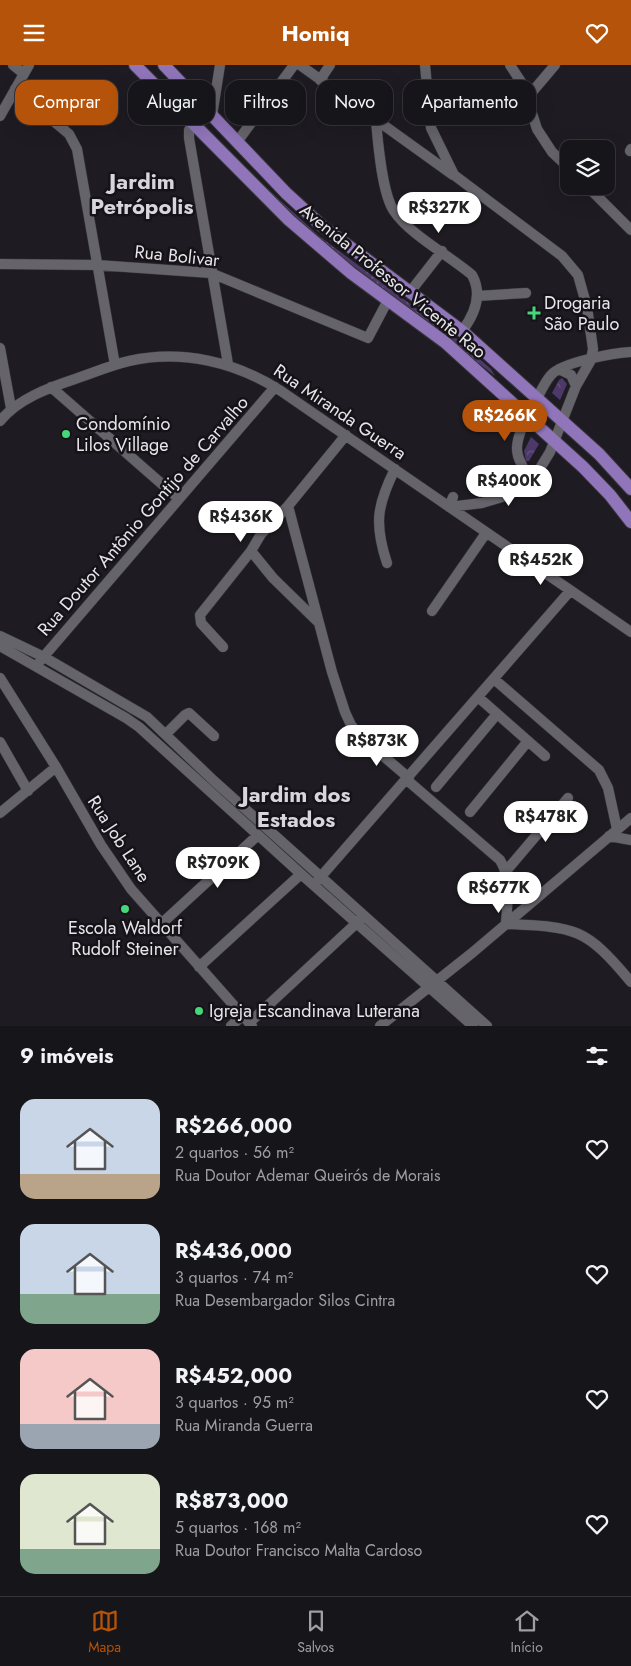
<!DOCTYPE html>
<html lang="pt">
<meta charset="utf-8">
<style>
:root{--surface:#16151a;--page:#1f1e23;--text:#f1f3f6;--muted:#9e9fa2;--line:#353439;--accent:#b45309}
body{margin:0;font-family:Jost,sans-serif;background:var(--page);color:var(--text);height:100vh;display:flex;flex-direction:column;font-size:19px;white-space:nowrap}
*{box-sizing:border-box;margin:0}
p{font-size:16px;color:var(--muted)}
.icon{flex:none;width:28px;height:28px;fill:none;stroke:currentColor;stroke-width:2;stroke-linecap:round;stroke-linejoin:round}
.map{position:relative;height:961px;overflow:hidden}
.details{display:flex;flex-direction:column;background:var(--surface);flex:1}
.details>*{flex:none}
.hud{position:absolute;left:15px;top:15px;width:601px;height:45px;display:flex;gap:10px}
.buttons{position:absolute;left:560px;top:75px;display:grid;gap:10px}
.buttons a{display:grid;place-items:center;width:55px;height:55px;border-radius:10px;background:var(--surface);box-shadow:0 5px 20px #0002,0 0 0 1px var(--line);font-size:25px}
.price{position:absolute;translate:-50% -42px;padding:0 11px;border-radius:18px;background:#fff;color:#222;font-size:16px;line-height:32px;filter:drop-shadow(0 1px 2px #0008)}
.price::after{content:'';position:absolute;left:50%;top:30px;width:15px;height:11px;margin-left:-8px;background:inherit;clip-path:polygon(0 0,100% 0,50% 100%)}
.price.active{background:var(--accent);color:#fff}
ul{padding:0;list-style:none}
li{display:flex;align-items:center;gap:15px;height:125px;padding:0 20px}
li span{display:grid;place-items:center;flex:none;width:140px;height:100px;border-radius:15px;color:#555}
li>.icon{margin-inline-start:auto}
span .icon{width:60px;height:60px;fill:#fffc;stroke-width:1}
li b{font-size:21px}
h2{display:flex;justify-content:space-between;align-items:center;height:60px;padding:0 20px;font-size:21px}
.tag{padding:0 18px;border-radius:15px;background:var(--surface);box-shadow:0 5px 20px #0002,0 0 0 1px var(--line);font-size:18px;line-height:45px}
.tag.active{background:var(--accent);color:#fff}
header{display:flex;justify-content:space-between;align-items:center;height:65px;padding:0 20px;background:var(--accent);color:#fff;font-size:22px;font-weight:700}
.tab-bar{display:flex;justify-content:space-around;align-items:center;height:70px;border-top:1px solid var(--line);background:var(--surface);font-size:14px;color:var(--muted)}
.tab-bar a{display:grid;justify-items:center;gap:2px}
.tab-bar .active{color:var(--accent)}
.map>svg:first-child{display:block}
</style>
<header><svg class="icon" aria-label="menu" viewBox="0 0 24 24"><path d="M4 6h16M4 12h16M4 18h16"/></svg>Homiq<svg class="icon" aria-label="heart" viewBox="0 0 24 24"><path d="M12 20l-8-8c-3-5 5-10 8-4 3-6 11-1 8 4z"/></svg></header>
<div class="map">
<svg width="631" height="961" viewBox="0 0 631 961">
<defs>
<pattern id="grass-dots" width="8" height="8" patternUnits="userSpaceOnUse" patternTransform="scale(1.25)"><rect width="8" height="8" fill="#4c3969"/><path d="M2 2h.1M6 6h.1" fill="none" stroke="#66567e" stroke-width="1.8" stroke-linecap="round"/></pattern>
<pattern id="park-crowns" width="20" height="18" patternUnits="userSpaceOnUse" patternTransform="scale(1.25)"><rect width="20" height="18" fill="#4c3969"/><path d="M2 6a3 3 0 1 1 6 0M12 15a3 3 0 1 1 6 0" fill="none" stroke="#66567e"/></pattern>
</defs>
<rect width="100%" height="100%" fill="#1e1c22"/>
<path fill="url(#grass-dots)" d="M258,115L319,171L456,273L491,304L495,311L308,166Z"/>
<path fill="url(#park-crowns)" d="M562,313L567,319L560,335L552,328L559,315Z
M531,372L539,379L529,396H526L524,386Z"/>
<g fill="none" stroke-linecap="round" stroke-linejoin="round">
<defs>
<path id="minor" d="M13,0L24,9
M300,0L453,110
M425,0L431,63L454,110L562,191L578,210L587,242L593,284L591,295L576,321L550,387L534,413L522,422L502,432L482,438L449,442L453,432
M510,0L523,20L537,64L552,87L569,103
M320,15L330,0
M15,24L69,69L77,84L115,300
M527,33L555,0
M0,51L29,0
M212,51L220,0
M376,56C378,78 382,129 394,146C409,169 450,191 472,210C483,230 475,249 462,266
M194,59L189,65V73L228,299
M237,77L294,0
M630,86L631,84
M587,121L631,165
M0,199L97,200L211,208L368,273L388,235
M410,227L442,186
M477,231L526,228
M0,283L11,343
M559,304L571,310L576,321
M51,322L179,434
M0,356C18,334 48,323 75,314C93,308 111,300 129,296C182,284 236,297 281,326L631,567
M517,424C533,400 516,402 517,382C518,368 526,354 532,343C538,333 543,319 551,310C562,297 614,288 631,287
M288,441L332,607L345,647L351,660L361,672L409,713
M251,486L273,513L317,556
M387,498C374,459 377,440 395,404
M432,546L486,468
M0,571L44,592L147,652L213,715L487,961
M0,581L126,653L139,662L301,809L473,961
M223,582L201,558L200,550L251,486L261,469L288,441L346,370
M40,596L275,322
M0,613L56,702L101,780L131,824L252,961
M494,614L599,705L608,723L617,764
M478,632L545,691
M166,669L185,650L189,648L214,671
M0,677L28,726
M407,715L500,795C512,815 507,837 506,859C576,862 585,862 631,917
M436,722L497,649
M470,747L528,676
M0,748L56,702
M609,771L631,775
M506,806L568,733
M318,815L570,526
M160,860L258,770
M199,902L301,809
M249,958L362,853
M231,961L242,951
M380,961L472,888L631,753"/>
<path id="major" d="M135,0L289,155L351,208L446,278L583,402L610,430L631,457
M164,0L286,128L322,161L462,266L599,389L631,424"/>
</defs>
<use href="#minor" stroke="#39383c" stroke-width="11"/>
<use href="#major" stroke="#39383c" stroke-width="14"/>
<use href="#minor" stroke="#66646b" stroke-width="10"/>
<use href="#major" stroke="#9075ba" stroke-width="12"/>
</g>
<g fill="#45d77a" stroke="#151318" stroke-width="2">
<path d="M531.5 240.5h5v5h5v5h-5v5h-5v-5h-5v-5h5z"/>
<circle cx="66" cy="369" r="5"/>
<circle cx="125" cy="844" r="5"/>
<circle cx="199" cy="946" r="5"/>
</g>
<g text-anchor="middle" stroke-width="5" stroke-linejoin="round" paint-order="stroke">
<g font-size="18" fill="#e7e5e9" stroke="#151318">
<text transform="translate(177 191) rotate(6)" y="6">Rua Bolivar</text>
<text transform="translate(393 216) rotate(39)" y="6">Avenida Professor Vicente Rao</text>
<text transform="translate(340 347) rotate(34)" y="6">Rua Miranda Guerra</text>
<text transform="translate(143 451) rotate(-49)" y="6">Rua Doutor Antônio Gontijo de Carvalho</text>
<text transform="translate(119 774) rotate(57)" y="6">Rua Job Lane</text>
</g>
<g font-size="18" fill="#e7e5e9" stroke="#151318" text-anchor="start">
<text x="544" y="244">Drogaria<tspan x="544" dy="21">São Paulo</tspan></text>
<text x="76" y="365">Condomínio<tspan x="76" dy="21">Lilos Village</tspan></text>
<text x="125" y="869" text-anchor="middle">Escola Waldorf<tspan x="125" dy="21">Rudolf Steiner</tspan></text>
<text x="209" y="952">Igreja Escandinava Luterana</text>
</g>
<g font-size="22" font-weight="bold" fill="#d7d5dd" stroke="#151318">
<text x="142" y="124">Jardim<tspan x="142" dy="25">Petrópolis</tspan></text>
<text x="296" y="737">Jardim dos<tspan x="296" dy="25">Estados</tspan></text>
</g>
</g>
</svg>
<div class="buttons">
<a><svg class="icon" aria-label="layers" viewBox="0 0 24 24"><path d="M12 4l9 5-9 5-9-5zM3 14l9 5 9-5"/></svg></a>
</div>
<b class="price" style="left:439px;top:169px">R$327K</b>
<b class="price active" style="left:505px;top:377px">R$266K</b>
<b class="price" style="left:509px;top:442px">R$400K</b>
<b class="price" style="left:241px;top:478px">R$436K</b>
<b class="price" style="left:541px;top:521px">R$452K</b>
<b class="price" style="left:377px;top:702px">R$873K</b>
<b class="price" style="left:546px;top:778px">R$478K</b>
<b class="price" style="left:218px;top:824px">R$709K</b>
<b class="price" style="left:499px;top:849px">R$677K</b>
<div class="hud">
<a class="tag active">Comprar</a>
<a class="tag">Alugar</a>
<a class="tag">Filtros</a>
<a class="tag">Novo</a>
<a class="tag">Apartamento</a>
</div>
</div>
<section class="details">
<h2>9 imóveis<svg class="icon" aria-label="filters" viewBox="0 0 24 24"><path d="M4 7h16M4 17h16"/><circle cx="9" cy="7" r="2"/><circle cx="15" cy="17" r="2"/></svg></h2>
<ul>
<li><span style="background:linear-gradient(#c9d6e8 75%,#b9a48a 0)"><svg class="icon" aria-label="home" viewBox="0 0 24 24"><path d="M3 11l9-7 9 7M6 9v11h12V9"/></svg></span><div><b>R$266,000</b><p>2 quartos · 56 m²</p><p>Rua Doutor Ademar Queirós de Morais</p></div><svg class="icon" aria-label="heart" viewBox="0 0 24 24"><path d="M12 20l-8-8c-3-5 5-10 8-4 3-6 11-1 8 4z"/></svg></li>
<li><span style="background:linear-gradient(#c9d6e8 70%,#7fa58c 0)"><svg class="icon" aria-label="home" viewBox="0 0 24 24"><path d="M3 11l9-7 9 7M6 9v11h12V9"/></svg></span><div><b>R$436,000</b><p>3 quartos · 74 m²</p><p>Rua Desembargador Silos Cintra</p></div><svg class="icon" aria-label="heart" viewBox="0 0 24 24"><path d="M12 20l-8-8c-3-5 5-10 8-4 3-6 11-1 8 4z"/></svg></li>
<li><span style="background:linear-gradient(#f6c9c9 75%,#9aa5b1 0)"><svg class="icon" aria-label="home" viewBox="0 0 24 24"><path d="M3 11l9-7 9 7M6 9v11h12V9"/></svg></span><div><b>R$452,000</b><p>3 quartos · 95 m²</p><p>Rua Miranda Guerra</p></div><svg class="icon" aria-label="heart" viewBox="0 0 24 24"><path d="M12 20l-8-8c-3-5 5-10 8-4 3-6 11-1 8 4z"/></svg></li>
<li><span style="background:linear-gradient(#dfe7d0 75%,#7fa58c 0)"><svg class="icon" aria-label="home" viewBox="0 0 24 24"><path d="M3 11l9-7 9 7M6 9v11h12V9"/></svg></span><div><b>R$873,000</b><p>5 quartos · 168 m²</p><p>Rua Doutor Francisco Malta Cardoso</p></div><svg class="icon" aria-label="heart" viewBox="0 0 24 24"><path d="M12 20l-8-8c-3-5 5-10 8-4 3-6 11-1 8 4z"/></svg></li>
</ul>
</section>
<nav class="tab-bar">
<a class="active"><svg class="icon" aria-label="map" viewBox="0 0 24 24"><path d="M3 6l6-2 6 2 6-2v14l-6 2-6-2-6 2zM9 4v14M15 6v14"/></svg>Mapa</a>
<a><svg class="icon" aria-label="saved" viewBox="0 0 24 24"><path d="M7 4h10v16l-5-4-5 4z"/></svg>Salvos</a>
<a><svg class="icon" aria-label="home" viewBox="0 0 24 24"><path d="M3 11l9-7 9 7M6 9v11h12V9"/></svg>Início</a>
</nav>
